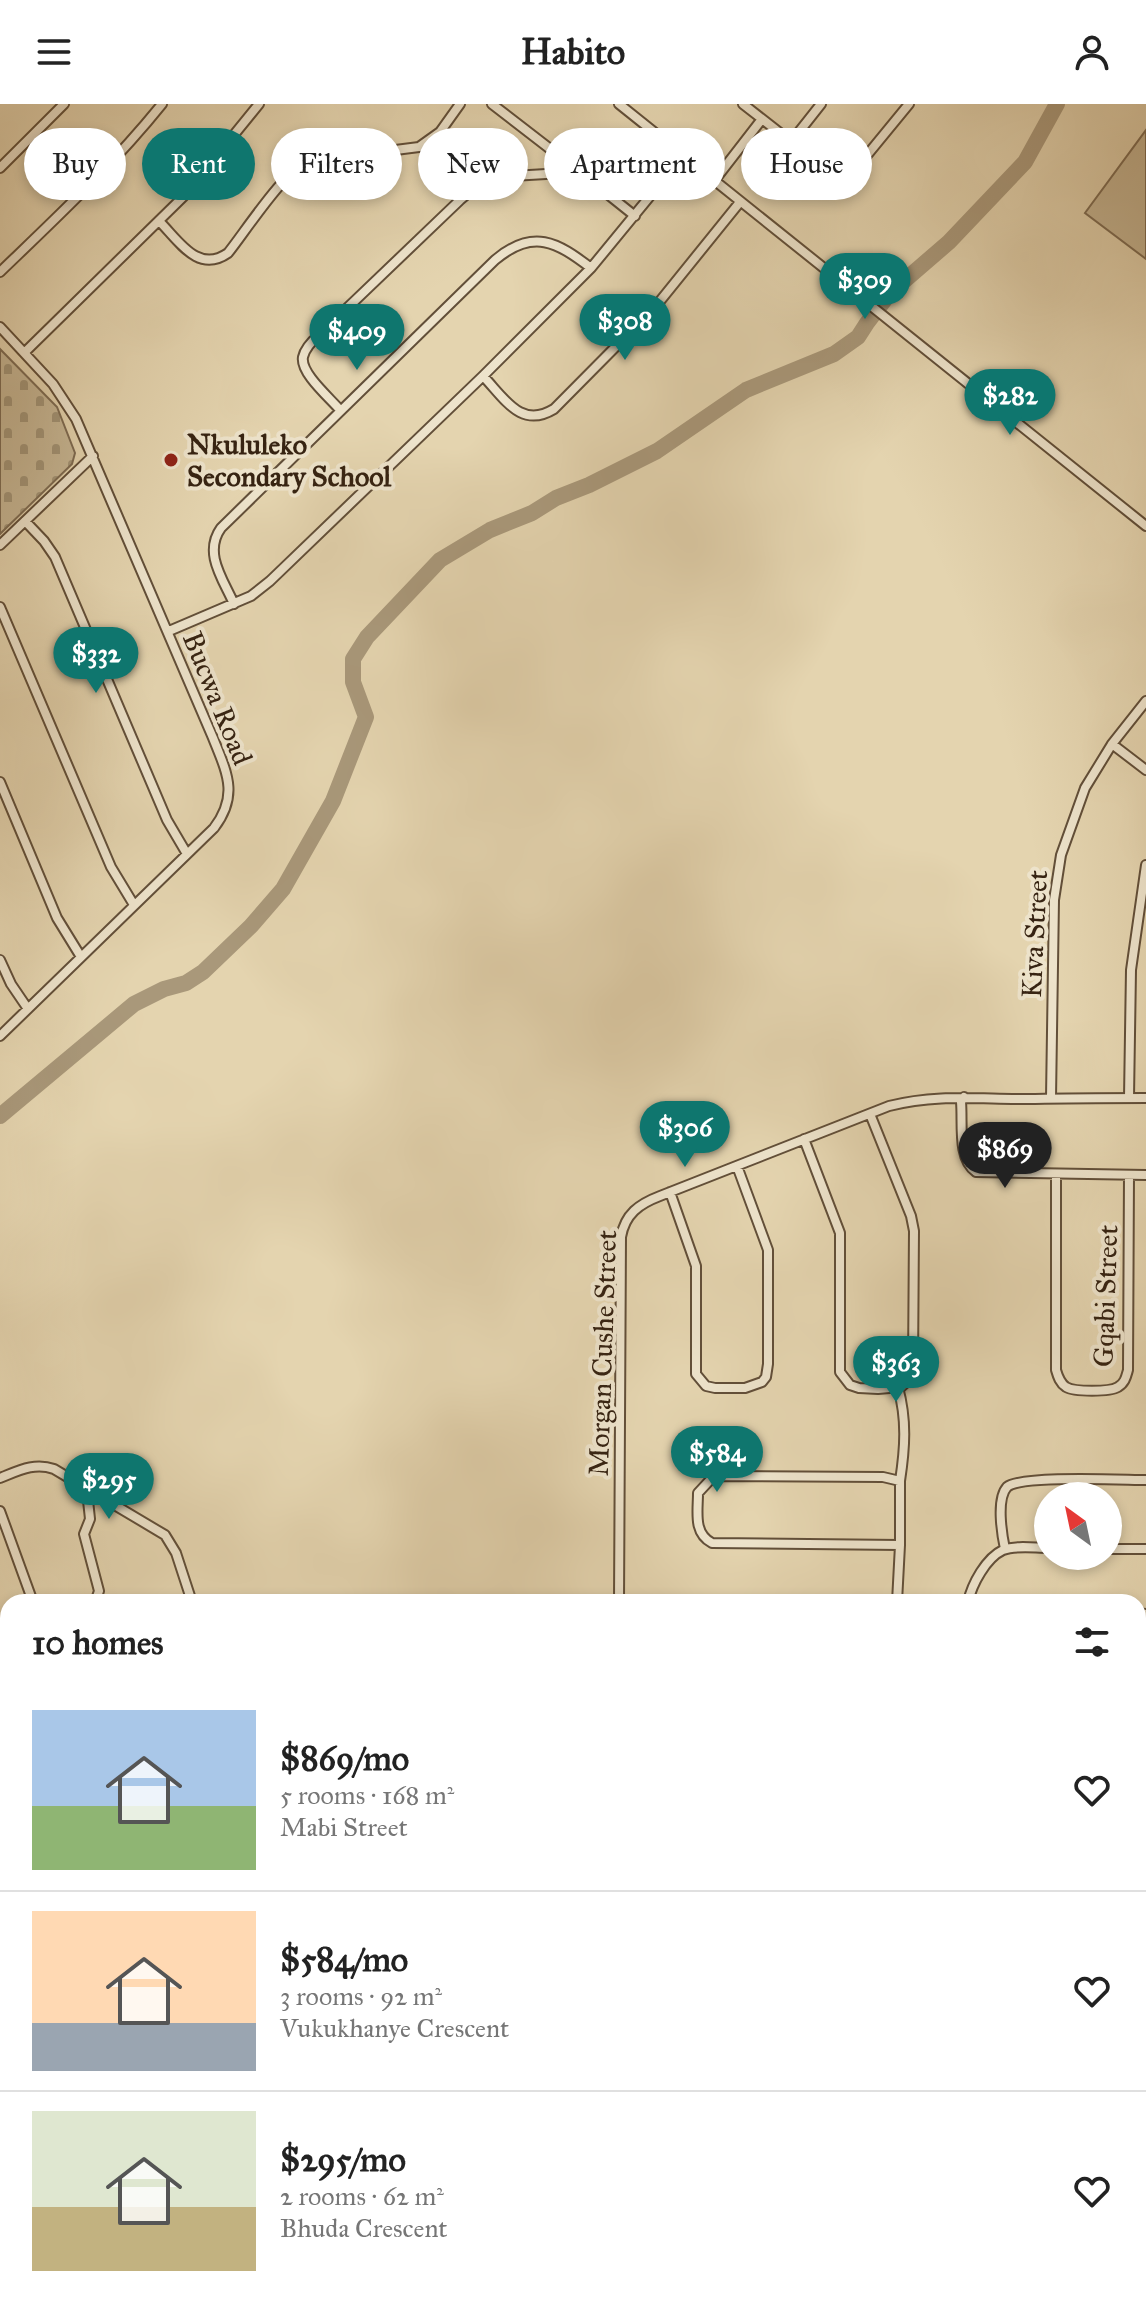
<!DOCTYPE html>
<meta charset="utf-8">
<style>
:root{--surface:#fff;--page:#f6f6f6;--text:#222;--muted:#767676;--line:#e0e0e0;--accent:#0f766e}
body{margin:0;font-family:"IM FELL Great Primer",serif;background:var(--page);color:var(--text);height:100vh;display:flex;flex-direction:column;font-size:30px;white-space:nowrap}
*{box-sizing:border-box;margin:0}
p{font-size:26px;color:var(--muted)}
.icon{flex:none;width:44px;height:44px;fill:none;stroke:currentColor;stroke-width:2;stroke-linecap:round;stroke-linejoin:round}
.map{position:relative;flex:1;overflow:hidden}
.side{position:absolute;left:0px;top:1490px;width:1146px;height:712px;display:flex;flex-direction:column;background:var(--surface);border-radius:24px 24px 0 0;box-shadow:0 4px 12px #0003}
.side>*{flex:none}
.hud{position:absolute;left:24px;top:24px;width:1098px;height:72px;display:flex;gap:16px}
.needle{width:52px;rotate:327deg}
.fabs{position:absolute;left:1034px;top:1378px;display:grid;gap:16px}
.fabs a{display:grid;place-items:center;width:88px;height:88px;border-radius:50%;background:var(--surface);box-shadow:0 4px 12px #0003;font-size:40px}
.price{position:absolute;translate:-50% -68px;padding:0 18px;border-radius:28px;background:var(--accent);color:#fff;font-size:26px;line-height:52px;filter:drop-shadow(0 2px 4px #0008)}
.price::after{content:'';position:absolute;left:50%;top:48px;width:24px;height:18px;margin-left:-12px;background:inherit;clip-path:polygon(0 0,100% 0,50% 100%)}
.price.current{background:#222;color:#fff}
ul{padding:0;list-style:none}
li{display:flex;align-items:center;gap:24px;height:200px;padding:0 32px}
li+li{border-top:2px solid var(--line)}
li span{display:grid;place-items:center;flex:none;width:224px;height:160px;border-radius:0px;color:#555}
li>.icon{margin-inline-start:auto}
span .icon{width:96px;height:96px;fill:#fffc;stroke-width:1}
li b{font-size:34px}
h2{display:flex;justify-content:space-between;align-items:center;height:96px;padding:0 32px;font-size:34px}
.chip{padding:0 28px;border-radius:36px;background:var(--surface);box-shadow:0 4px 12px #0003;font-size:28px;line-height:72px}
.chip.current{background:var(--accent);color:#fff}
header{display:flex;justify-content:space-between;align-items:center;height:104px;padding:0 32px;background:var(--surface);font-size:36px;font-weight:800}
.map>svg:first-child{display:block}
</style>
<header><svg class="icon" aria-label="menu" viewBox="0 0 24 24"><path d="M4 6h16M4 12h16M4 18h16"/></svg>Habito<svg class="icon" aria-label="person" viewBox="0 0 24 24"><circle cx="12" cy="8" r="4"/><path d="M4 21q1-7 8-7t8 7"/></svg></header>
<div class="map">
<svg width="1146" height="2202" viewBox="0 0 1146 2202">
<defs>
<pattern id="cemetery-stones" width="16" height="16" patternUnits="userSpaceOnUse" patternTransform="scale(2)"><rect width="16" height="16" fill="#c6b694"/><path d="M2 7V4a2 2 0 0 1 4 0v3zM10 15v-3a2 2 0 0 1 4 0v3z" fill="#a29477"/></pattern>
</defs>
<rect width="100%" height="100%" fill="#e4d4af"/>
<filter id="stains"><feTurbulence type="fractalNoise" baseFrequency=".0025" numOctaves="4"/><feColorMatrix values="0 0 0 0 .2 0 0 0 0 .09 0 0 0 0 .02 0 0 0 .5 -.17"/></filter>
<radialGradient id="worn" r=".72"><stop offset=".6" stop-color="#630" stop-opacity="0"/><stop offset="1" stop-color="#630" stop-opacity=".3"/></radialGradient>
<path fill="url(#cemetery-stones)" stroke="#7e6c53" stroke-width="2" d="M0,245L57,303L75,349L72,360L0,430Z"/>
<path fill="#c6b694" stroke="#7e6c53" stroke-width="2" d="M1146,26V155L1085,109Z"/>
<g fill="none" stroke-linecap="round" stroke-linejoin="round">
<path stroke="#a9987a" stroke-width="16" d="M0,1012L134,900L164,885L186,879L203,868L251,822L283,785L333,697L366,613L353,578V555L367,533L440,456L490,426L532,409L556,394L589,381L657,347L746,286L834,250L858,233L867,219L890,189L949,138L1025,58L1057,0"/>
<defs>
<path id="minor" d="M492,0L580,68
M619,0L1146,422
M743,0L831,69L843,72L854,67L909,0
M791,38L821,0
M0,64L64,0
M714,77L762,15
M159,117C179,137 198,170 228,149C245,128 286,64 309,57L419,43L440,28L460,0
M0,168C56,114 113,61 162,0
M0,223L53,280L76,315L213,634C227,669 239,691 214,724L0,932
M25,248L185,91L259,0
M483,272C505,295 521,325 554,305L656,202L740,98
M340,306C330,294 300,269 303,253C305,244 312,237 319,231L460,96L485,75L495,73L580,68L635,112
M25,417L44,437L55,453L167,716L187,750
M0,441L93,352
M234,500C223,475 203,449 221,424L495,156C533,124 557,138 591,164
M0,503L111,763L134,801
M169,527L251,492L270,477L483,272L591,164L683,52
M1112,640L1146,666
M0,678L57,814L81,853
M0,856L11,880L28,905
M964,993L961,998C963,1019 957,1055 976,1068L1146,1071
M1051,994L1054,796L1061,751L1085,684L1112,640L1146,597
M1129,994L1131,866L1146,761
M804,1035L840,1129V1268L850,1281L859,1284L878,1285L901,1283L912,1273L913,1262L914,1127L911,1112L870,1010
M1056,1071V1266C1058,1273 1060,1279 1066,1283C1074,1288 1110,1288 1118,1283C1125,1279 1126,1273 1128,1266L1129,1071
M670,1088L696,1162V1270L706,1282L715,1284H745L762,1278L766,1273L768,1260V1146L737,1062
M898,1283C907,1316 905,1344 900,1377
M0,1374C18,1367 34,1358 54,1365L165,1431L176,1449L192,1498
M87,1387L90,1415L84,1430L99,1487L95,1498
M0,1407L33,1498
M1005,1445C1002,1431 996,1395 1007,1383C1020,1371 1124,1376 1146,1376
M1108,1445H1146
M619,1498L621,1133C625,1110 639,1100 660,1092L889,1002C940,989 984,996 1035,995C1072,994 1109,994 1146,994
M897,1498L900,1441V1377L883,1373L723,1372L711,1375L698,1389C698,1408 693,1429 712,1439L900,1441
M968,1498C972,1480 986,1454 1003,1446C1017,1441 1034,1444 1048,1444
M1138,1509L1146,1510
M1138,1547L1146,1539
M0,1616L8,1613
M1138,1703H1146
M1138,1765H1146
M1138,1832H1146
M0,1888L8,1892
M1138,1896L1146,1897
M1138,1959L1146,1962
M0,1966L8,1969
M0,2040L8,2043
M1138,2082H1146
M0,2115L8,2119
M71,2194L77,2196L91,2194
M188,2194L192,2202
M526,2194V2202
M434,2202L440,2194"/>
</defs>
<use href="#minor" stroke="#624f39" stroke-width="12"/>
<use href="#minor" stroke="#ede3cb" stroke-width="8"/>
</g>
<circle fill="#8f2418" stroke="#ede3cb" stroke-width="3" cx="171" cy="356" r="8"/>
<g text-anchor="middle" stroke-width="8" stroke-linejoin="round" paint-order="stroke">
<g font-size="28" font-weight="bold" fill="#362312" stroke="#ede3cb" text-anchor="start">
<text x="187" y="350">Nkululeko<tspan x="187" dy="32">Secondary School</tspan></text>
</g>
<g font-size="28" fill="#362312" stroke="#ede3cb">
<text transform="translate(218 594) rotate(68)" y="10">Bucwa Road</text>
<text transform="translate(1034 830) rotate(-87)" y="10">Kiva Street</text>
<text transform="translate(1105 1192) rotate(-88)" y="10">Gqabi Street</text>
<text transform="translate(602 1249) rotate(-88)" y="10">Morgan Cushe Street</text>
</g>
</g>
<rect width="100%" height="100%" filter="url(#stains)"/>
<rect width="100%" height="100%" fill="url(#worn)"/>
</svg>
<div class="fabs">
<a><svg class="needle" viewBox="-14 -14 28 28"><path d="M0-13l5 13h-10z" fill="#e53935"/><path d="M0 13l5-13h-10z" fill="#767676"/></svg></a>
</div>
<b class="price" style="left:865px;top:217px">$309</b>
<b class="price" style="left:625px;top:258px">$308</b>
<b class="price" style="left:357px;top:268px">$409</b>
<b class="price" style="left:1010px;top:333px">$282</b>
<b class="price" style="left:96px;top:591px">$332</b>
<b class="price" style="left:685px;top:1065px">$306</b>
<b class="price current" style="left:1005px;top:1086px">$869</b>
<b class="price" style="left:896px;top:1300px">$363</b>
<b class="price" style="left:717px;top:1390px">$584</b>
<b class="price" style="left:109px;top:1417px">$295</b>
<div class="hud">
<a class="chip">Buy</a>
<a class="chip current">Rent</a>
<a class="chip">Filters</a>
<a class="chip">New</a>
<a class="chip">Apartment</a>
<a class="chip">House</a>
</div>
<section class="side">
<h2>10 homes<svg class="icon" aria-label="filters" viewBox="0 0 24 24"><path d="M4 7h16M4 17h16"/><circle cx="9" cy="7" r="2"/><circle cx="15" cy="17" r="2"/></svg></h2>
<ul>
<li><span style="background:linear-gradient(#a9c7e8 60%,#8fb573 0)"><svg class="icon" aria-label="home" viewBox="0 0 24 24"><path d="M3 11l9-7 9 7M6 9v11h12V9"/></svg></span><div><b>$869/mo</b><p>5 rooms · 168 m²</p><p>Mabi Street</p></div><svg class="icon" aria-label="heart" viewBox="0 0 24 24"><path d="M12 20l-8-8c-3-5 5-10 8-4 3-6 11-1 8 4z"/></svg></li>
<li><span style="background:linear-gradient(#ffd9b3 70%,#9aa5b1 0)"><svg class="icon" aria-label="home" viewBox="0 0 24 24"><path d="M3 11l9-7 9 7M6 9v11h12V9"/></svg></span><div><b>$584/mo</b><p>3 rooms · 92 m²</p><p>Vukukhanye Crescent</p></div><svg class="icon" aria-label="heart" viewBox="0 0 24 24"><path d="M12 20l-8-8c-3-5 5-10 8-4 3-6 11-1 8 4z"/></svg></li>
<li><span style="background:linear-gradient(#dfe7d0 60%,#c2b280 0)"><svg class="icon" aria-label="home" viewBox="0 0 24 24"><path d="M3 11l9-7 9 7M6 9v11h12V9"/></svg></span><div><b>$295/mo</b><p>2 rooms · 62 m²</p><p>Bhuda Crescent</p></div><svg class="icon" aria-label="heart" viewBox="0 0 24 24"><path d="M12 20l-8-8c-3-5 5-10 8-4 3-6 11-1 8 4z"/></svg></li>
</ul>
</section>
</div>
